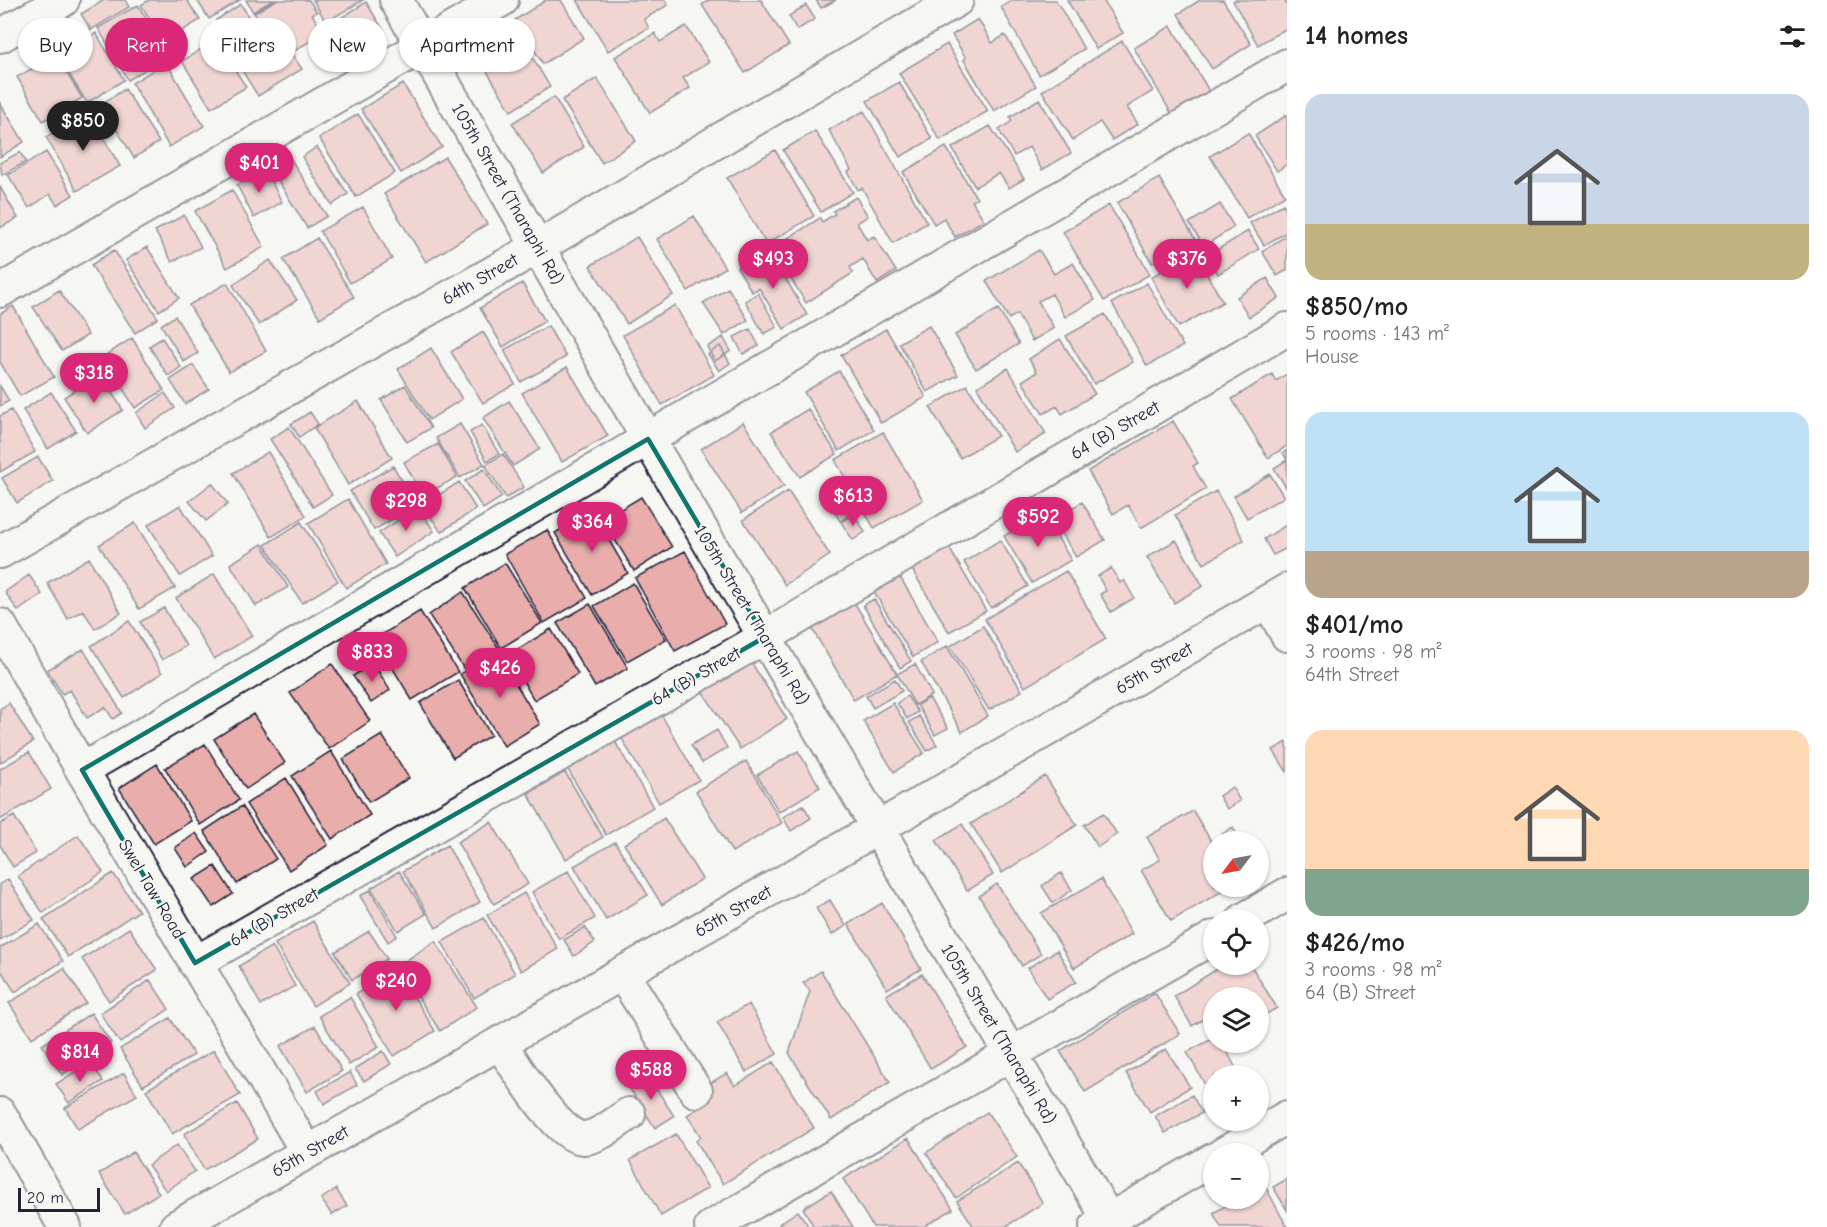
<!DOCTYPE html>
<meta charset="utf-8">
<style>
:root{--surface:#fff;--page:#f6f6f6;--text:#202124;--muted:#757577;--accent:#db2777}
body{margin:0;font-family:"Comic Neue",sans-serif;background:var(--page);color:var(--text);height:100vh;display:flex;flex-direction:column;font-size:22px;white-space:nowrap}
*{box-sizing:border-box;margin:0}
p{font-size:20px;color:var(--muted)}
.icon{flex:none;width:33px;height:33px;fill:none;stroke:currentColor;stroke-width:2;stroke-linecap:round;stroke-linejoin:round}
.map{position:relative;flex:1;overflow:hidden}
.panel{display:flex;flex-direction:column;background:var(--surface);width:540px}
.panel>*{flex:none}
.hud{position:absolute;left:18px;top:18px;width:570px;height:54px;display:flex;gap:12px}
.needle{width:39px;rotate:238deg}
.controls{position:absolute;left:1203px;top:831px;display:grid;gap:12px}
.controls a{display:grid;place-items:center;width:66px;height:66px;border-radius:50%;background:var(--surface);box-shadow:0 2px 4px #0004;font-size:30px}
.scale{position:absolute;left:18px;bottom:15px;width:82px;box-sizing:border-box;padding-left:6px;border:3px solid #22223b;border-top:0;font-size:16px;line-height:21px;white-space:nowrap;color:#22223b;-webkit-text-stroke:4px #f6f6f2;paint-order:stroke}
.price{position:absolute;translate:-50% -51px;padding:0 14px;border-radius:21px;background:var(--accent);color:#fff;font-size:20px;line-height:39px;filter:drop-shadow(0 2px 3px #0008)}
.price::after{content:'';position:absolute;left:50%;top:36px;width:18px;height:14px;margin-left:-9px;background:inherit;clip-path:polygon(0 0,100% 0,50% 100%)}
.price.active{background:#222;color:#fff}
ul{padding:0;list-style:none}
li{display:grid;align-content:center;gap:12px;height:318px;padding:0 18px}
li span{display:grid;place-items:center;height:186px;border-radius:18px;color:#555}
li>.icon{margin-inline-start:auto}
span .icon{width:108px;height:108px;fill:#fffc;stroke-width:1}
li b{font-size:26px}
h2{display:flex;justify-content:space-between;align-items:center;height:72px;padding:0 18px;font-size:26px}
.pill{padding:0 21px;border-radius:27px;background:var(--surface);box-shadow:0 2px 4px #0004;font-size:21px;line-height:54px}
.pill.active{background:var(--accent);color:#fff}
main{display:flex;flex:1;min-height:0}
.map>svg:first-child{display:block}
</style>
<main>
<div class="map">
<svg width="1287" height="1227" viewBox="0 0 1287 1227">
<rect width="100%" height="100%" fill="#f6f6f2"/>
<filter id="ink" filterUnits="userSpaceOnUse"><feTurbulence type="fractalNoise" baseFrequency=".0167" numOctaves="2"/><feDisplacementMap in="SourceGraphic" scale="12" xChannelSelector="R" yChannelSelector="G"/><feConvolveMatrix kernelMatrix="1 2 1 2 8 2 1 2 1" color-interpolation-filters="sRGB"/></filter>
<g filter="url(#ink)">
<path fill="#e9aeac" stroke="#22223b" stroke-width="1.5" d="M104,0H125L129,7L91,30L81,14Z
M149,0H187L200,20L164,42L141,5Z
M197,0H240L209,19Z
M246,0H273L253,12Z
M276,0H309L317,12L312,14L323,33L291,53L302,69L258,96L236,61L241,58L226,33L250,18L253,23L259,20L254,13Z
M313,0H363L326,22Z
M546,0H561L584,38L543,64L515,20Z
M577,0H665L668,5L644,19L649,28L608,51Z
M709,0H761L789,45L745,73L702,5Z
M816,0H836L821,8Z
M1013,0H1056L1084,49L1039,75L1001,7Z
M1067,0H1103L1123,33L1096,49Z
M1200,0H1223L1251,44L1212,69L1178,14Z
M1235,0H1284L1287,5V28L1258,45L1233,1Z
M366,2L384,31L340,58L322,30Z
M241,4L248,16L224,32L216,20Z
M138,5L168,56L128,80L98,28Z
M806,5L815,19L797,30L789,16Z
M978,19L992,43L1005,35L1036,86L994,111L964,60L966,58L952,35Z
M511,21L550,87L511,111L471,45Z
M686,26L709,62L683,78L690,88L650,113L615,57L655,33L660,42Z
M1171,26L1209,91L1171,113L1134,48Z
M96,33L124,80L87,103L58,56Z
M216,40L246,87L211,108L182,61Z
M1122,41L1153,91L1127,107L1138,124L1112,140L1100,122L1073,140L1042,91Z
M947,44L988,111L940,140L899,73Z
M47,46L54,58L57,57L82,98L43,121L17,77L35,67L29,56Z
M166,62L204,126L169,147L132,83Z
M597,78L636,141L602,163L562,100Z
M899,82L932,139L900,157L867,101Z
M403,84L442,147L401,173L361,109Z
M125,89L159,142L134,158L101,104Z
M554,97L584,147L543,173L512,123Z
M1039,99L1071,153L1042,170L1029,147L1014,156L999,130L1012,121L1010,117Z
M0,103L24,142L0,157Z
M864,111L927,223L893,243L862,188L858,190L848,172L851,170L829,130Z
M88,112L120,166L77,191L46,137Z
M358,114L395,173L356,197L319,138Z
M1287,115V164L1277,171L1255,136Z
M990,126L1024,179L1009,188L999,173L975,187L952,148Z
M815,131L853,192L821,212L783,150Z
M1248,133L1285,195L1247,218L1210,156Z
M317,147L348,194L332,205L302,157Z
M946,147L977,199L972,201L984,220L955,237L944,218L934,224L903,172Z
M775,150L814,216L766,244L727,178Z
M20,152L26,162L2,175L0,163Z
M46,152L73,195L57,205L50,194L29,208L8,175Z
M445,157L487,224L426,262L384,194Z
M290,158L327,216L307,228L271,169Z
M265,170L282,202L254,218L237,185Z
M1159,178L1195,239L1152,263L1117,203Z
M0,187L18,218L0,228Z
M232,190L264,247L227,268L195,211Z
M856,197L868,216L857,223L867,240L874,236L896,271L877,283L863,259L850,267L853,273L806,303L772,248L820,218L822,222L835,214L833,211Z
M1220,204L1234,227L1204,246L1189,223Z
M1283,204L1287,210V232L1264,245L1250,223Z
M1109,205L1150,274L1104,301L1063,232Z
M363,207L392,259L350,283L320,231Z
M184,215L201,247L172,262L155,231Z
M694,216L725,268L688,291L657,239Z
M1248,231L1259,249L1218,274L1207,256Z
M1287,235V270L1277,276L1262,251Z
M637,237L673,295L627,324L590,266Z
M317,238L354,297L320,318L283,259Z
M147,247L179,298L159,311L126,260Z
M114,250L158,318L135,333L91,265Z
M1039,250L1054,274L1073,263L1095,300L1065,317L1052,294L1038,301L1054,328L1032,341L1017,314L1009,319L986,281Z
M1194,252L1223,302L1179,327L1151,277Z
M760,253L772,273L780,269L807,315L784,329L759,288L752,292L737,267Z
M270,260L297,300L259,325L233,285Z
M1267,278L1279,298L1249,317L1237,297Z
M227,283L266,351L229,372L189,305Z
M522,283L545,321L503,347L480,308Z
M1147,283L1183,346L1147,366L1112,303Z
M728,288L748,320L724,335L703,303Z
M59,290L88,335L62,351L33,307Z
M758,293L777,327L764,334L745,301Z
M675,305L714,375L662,405L623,335Z
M13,306L54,377L20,396L0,362V314Z
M998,309L1019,344L976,369L955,335Z
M1105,314L1133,362L1094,384L1066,336Z
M175,316L198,353L184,362L161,325Z
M548,326L566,357L521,382L504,350Z
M929,326L958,375L927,392L899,343Z
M750,329L759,346L743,354L734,337Z
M886,329L926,397L881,423L841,355Z
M483,332L515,384L483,403L451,352Z
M723,337L731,351L715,361L707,347Z
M132,338L164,390L135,408L103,357Z
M162,338L181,367L168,376L149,346Z
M1060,339L1095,394L1062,414L1057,406L1043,414L1022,381L1037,372L1029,359Z
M720,346L730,363L719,371L708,354Z
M431,348L462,399L429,420L398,369Z
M91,358L99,372L73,386L65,372Z
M193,365L209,389L185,404L170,380Z
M567,367L608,436L562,462L522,393Z
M1008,368L1046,434L1015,452L977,387Z
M839,371L874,430L839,451L804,392Z
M100,374L123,410L87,433L64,397Z
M1272,374L1276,381L1287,374V446L1268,458L1232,399Z
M405,385L431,428L407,442L381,400Z
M967,385L998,436L960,458L930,407Z
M0,386L9,401L0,406Z
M51,392L76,431L48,449L23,410Z
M165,393L175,408L145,428L136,413Z
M358,401L392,458L348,485L314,428Z
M509,401L540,449L513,466L483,418Z
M808,409L837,454L800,477L771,432Z
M11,410L35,452L0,472V416Z
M310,412L318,424L299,437L291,424Z
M1173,421L1198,463L1193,466L1206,489L1141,528L1128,505L1113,514L1088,471Z
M743,422L784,486L742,513L701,449Z
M460,424L484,464L460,478L436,438Z
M482,425L499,454L487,461L470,432Z
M289,427L332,495L313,507L270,439Z
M883,432L923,500L874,528L835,460Z
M438,444L457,477L423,496L404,462Z
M1287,450V489L1274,468L1287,460L1283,453Z
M268,452L306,516L271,537L233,473Z
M503,454L524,487L506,498L485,465Z
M38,457L53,481L17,503L2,478Z
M393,466L417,505L374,530L350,491Z
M484,469L502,497L483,509L465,481Z
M1270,474L1284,497L1247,518L1234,496Z
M459,482L476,509L441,532L423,505Z
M212,483L228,504L206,521L189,501Z
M788,491L830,555L785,585L743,520Z
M1216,491L1244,540L1204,564L1175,515Z
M841,496L852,513L840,521L829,503Z
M641,497L672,547L634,571L603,520Z
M348,499L386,564L346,588L308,523Z
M1082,502L1105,540L1076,557L1053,519Z
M180,505L212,556L180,576L148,525Z
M418,507L434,531L395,557L379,533Z
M592,511L628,573L592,595L555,533Z
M1043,513L1071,560L1032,583L1004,536Z
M854,514L865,532L853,540L841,522Z
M301,522L338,581L302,603L265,545Z
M135,523L175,588L139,609L99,545Z
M1286,525L1287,548L1273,555L1264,539Z
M547,530L587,598L544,623L505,554Z
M1000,540L1028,586L991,608L964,562Z
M1176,540L1203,586L1174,603L1147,557Z
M262,544L288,587L256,606L230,564Z
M948,546L986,611L949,632L911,568Z
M685,551L725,624L675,651L635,578Z
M89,558L121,613L95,629L83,610L68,619L47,583Z
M505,563L542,623L501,648L465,588Z
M1111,568L1120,583L1124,580L1134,598L1111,612L1100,594L1106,591L1098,576Z
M1066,571L1106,639L1025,687L985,619Z
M214,574L252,636L214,659L176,598Z
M29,575L42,594L18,611L5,592Z
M900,577L938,642L913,657L874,592Z
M633,583L666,639L627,661L594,606Z
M463,592L498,647L464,669L429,615Z
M874,599L911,661L900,668L863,605Z
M854,602L897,674L854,700L811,627Z
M590,604L628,668L595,687L557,623Z
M164,608L186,646L162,660L140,622Z
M420,611L458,672L412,700L375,639Z
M129,621L162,673L124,698L91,646Z
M983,626L1022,691L989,710L950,646Z
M551,629L578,674L534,700L508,655Z
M947,646L988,716L962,732L921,662Z
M83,649L122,713L113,719L105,707L87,718L70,690L62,694L47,670Z
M497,652L540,724L504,746L460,674Z
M749,659L787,719L740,749L701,689Z
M373,663L390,690L371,703L353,676Z
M332,664L370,721L329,749L290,693Z
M915,664L932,695L915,705L897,674Z
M895,679L902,691L873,708L866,696Z
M458,680L491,735L453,758L420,703Z
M907,696L918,712L907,719L897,703Z
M929,698L948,728L935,735L917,705Z
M9,703L33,742L0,763V709Z
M893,703L924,753L894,772L863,721Z
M253,714L285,763L246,789L214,739Z
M661,714L699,780L659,803L621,737Z
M919,716L937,745L927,751L909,722Z
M717,730L727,748L702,763L691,745Z
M382,735L409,778L369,802L343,759Z
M614,740L653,807L606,835L567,768Z
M1287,742V772L1273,750Z
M205,744L239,800L200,825L165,768Z
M331,751L370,815L332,839L292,776Z
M798,751L820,787L779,812L757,775Z
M29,752L51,789L0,820V769Z
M746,761L782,823L732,852L696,791Z
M157,764L191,821L154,844L119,788Z
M565,772L603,837L566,859L528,794Z
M1045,776L1077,825L1002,873L971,824Z
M286,778L328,845L289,870L246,804Z
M1232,787L1240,801L1227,809L1219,796Z
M803,805L811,818L791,831L783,817Z
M242,806L276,859L237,884L204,831Z
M1193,811L1214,846V886H1231L1171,921L1141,870L1160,860L1147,837Z
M1103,813L1117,834L1098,847L1084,825Z
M14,816L36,853L13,867L0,845V824Z
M664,818L702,879L662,905L624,844Z
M491,822L528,884L494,904L457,842Z
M962,824L993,875L967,891L936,840Z
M1233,827L1241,842H1226L1222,834Z
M196,833L209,852L187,867L175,848Z
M78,835L103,872L43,913L18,876Z
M615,842L648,895L606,920L574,866Z
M447,845L480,902L436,928L403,871Z
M215,866L233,894L213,907L194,879Z
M399,871L426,914L398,931L371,888Z
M568,871L595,918L559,939L532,892Z
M113,873L139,911L68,957L43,919Z
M1061,873L1072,890L1053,903L1042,886Z
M8,879L34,920L0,940V884Z
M1101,879L1132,934L1074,968L1041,913Z
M997,884L1041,954L1022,966L979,896Z
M370,890L397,936L388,942L360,896Z
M524,893L558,949L521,971L487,915Z
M830,900L846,926L832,935L816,908Z
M882,903L921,969L887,989L848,924Z
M484,918L515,974L474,998L442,942Z
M313,921L350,983L313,1006L275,944Z
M39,924L63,961L15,992L0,969V948Z
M585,927L595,942L574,956L564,940Z
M129,928L157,970L109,1001L82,959Z
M369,931L387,959L352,980L335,952Z
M435,941L477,1007L440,1031L398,966Z
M272,946L295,986L261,1005L239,966Z
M1057,950L1076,982L1047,999L1028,968Z
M1225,964H1250L1277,1008L1258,1019V998H1214V1013L1192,1026L1174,996Z
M64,968L86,1003L32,1038L9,1003Z
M397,969L435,1031L394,1056L356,994Z
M821,971L890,1082L831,1120L789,1053L810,991L803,983Z
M922,974L967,1047L931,1069L886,995Z
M150,980L169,1009L120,1043L100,1013Z
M1155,993L1180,1034L1085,1092L1060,1051Z
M350,997L379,1047L349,1065L319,1016Z
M749,1004L777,1054L746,1072L717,1022Z
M91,1013L111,1043L62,1075L42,1045Z
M170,1018L194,1055L143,1086L120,1049Z
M315,1026L342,1071L307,1092L280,1046Z
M1214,1038V1042H1222L1240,1076H1214V1101L1187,1052Z
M1166,1049L1190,1087L1150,1112L1126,1073Z
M214,1050L240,1095L172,1134L146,1090Z
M383,1051L391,1064L364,1081L355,1069Z
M91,1062L103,1081L69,1103L56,1084Z
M773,1062L814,1128L723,1184L696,1141L701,1137L687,1115L710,1101L702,1088L727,1073L735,1086Z
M350,1072L357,1085L324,1104L317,1091Z
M124,1073L137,1095L78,1129L65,1108Z
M647,1074L674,1116L655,1128L628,1086Z
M1192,1095L1202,1113L1165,1133L1155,1116Z
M237,1103L258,1139L204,1170L184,1134Z
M987,1112L1017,1157L956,1198L926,1153Z
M676,1134L708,1188L661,1216L630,1160Z
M908,1138L953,1209L923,1227H873L843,1179Z
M177,1145L195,1171L166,1191L148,1165Z
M133,1152L159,1193L125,1214L99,1174Z
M1018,1163L1043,1203L1005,1227H974L957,1201Z
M1287,1179V1210L1273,1187Z
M1264,1184L1287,1227H1221L1213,1213L1239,1198H1258V1187Z
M336,1189L347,1206L332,1215L321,1199Z
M831,1191L853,1227H814L803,1208Z
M798,1211L809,1227H781L779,1224Z"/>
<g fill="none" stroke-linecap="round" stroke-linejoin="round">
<defs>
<path id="minor" d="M396,0L648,439L1113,1227
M0,36L63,0
M0,291L502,0
M0,552L538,247L957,0
M1268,601L1287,635
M0,625L82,770L307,1152
M82,770L1287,65
M1243,920L1287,894
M195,963L765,637L1287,329
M622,973L696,1091
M500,1043C514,1063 559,1140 584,1138C600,1137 616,1122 629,1114
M0,1114L65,1227
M1223,1154L1287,1117
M176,1227L878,828L1287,590
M711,1227L1214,937
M1096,1227L1214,1159"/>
</defs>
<use href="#minor" stroke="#22223b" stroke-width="36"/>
<use href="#minor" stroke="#f6f6f2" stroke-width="32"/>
</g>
</g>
<path d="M0 0H1287V1227H0ZM648,439L765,637L195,963L82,770Z" fill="#f6f6f2" fill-opacity=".55" fill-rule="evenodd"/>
<path fill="none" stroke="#0f766e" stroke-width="4.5" stroke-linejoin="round" d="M648,439L765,637L195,963L82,770Z"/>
<g text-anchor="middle" stroke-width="4.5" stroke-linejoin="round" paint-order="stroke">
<g font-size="18" fill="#22223b" stroke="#f6f6f2">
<text transform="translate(508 194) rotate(60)" y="6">105th Street (Tharaphi Rd)</text>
<text transform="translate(480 279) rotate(-30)" y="6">64th Street</text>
<text transform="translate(1115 430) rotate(-30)" y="6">64 (B) Street</text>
<text transform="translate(752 615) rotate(59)" y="6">105th Street (Tharaphi Rd)</text>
<text transform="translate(1154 668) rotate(-30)" y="6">65th Street</text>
<text transform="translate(696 676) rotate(-30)" y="6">64 (B) Street</text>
<text transform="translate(152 889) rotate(59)" y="6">Swel Taw Road</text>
<text transform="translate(733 911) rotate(-30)" y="6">65th Street</text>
<text transform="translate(274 917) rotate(-30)" y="6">64 (B) Street</text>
<text transform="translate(999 1034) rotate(59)" y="6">105th Street (Tharaphi Rd)</text>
<text transform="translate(310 1151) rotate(-30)" y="6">65th Street</text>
</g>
</g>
</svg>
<div class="controls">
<a><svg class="needle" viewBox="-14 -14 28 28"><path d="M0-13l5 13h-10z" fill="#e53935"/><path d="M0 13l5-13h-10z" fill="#757577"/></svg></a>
<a><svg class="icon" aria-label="locate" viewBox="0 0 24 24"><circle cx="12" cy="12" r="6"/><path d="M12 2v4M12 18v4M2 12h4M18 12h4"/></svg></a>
<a><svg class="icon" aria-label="layers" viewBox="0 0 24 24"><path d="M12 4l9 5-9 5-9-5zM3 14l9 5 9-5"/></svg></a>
<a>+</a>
<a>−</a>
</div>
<div class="scale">20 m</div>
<b class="price active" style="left:83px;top:152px">$850</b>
<b class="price" style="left:259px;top:194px">$401</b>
<b class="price" style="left:773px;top:290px">$493</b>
<b class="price" style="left:1187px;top:290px">$376</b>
<b class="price" style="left:94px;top:404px">$318</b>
<b class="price" style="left:853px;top:527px">$613</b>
<b class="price" style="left:406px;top:532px">$298</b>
<b class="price" style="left:1038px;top:548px">$592</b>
<b class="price" style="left:592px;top:553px">$364</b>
<b class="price" style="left:372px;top:683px">$833</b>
<b class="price" style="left:500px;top:699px">$426</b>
<b class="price" style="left:396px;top:1012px">$240</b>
<b class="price" style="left:80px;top:1083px">$814</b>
<b class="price" style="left:651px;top:1101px">$588</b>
<div class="hud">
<a class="pill">Buy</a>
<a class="pill active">Rent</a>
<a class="pill">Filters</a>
<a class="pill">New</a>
<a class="pill">Apartment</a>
</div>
</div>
<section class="panel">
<h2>14 homes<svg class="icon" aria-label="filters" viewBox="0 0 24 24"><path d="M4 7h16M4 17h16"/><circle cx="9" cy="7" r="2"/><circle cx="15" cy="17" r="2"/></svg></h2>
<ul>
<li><span style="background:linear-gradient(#c9d6e8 70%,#c2b280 0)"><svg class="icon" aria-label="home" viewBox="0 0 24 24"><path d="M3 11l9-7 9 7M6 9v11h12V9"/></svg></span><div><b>$850/mo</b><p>5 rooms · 143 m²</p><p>House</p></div></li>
<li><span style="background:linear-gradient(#bfe0f5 75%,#b9a48a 0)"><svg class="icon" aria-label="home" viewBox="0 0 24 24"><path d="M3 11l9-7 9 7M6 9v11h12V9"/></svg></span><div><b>$401/mo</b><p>3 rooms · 98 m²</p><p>64th Street</p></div></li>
<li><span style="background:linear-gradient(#ffd9b3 75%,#7fa58c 0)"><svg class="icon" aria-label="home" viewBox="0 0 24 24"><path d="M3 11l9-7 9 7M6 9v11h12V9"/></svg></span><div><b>$426/mo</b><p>3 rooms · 98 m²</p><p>64 (B) Street</p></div></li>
</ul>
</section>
</main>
